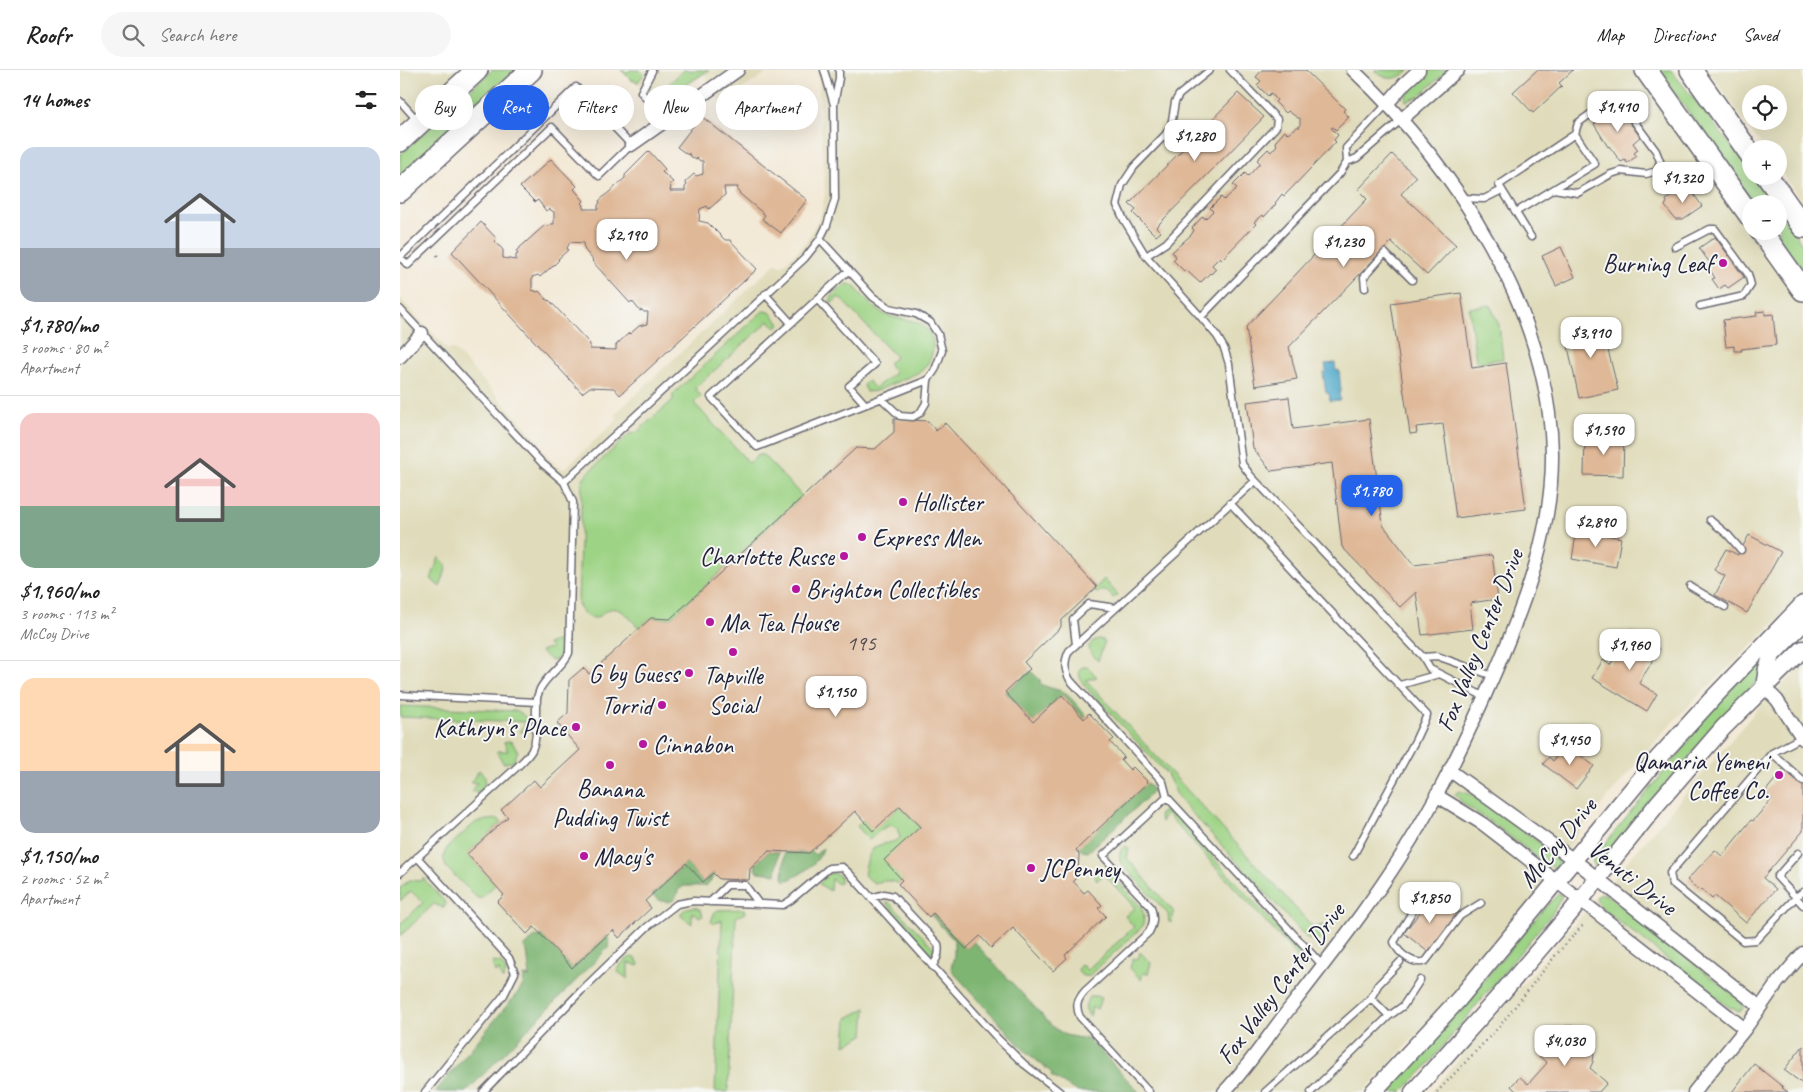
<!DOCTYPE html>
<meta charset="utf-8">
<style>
:root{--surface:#fff;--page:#f6f6f6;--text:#222;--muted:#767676;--line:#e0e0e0;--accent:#2563eb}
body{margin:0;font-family:Caveat,sans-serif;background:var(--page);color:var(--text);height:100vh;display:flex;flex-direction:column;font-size:19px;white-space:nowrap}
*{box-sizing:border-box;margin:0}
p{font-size:16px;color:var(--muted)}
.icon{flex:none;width:28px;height:28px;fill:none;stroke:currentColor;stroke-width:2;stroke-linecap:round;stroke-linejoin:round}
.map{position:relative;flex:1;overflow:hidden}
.drawer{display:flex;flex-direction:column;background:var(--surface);width:400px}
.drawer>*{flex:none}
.hud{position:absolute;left:15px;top:15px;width:475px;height:45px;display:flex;gap:10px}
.fabs{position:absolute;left:1342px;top:15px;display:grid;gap:10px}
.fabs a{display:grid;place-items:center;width:45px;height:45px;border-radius:50%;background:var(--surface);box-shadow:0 5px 20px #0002;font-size:25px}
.price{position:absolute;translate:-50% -42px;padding:0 11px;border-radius:10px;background:#fff;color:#222;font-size:16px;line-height:32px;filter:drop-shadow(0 1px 2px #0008)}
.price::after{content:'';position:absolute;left:50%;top:30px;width:15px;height:11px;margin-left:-8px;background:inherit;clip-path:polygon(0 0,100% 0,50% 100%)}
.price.on{background:var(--accent);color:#fff}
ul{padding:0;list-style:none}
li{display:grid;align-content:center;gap:10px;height:265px;padding:0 20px}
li+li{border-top:1px solid var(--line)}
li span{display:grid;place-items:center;height:155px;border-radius:15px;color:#555}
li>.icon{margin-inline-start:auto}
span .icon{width:90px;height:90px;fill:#fffc;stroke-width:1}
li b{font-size:21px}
h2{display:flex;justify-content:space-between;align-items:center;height:60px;padding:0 20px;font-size:21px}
.chip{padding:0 18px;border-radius:22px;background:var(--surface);box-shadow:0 5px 20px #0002;font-size:18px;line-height:45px}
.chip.on{background:var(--accent);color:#fff}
header{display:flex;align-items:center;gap:30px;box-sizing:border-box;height:70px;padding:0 25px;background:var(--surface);border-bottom:1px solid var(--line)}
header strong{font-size:24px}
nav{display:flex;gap:28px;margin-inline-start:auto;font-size:18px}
.search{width:350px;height:45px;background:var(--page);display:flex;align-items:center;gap:12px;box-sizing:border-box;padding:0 18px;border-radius:28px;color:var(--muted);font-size:19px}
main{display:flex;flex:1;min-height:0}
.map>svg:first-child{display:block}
</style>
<header>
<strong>Roofr</strong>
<div class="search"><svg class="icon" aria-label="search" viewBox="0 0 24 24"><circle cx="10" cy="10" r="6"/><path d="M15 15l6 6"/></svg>Search here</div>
<nav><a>Map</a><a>Directions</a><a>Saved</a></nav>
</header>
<main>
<section class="drawer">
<h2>14 homes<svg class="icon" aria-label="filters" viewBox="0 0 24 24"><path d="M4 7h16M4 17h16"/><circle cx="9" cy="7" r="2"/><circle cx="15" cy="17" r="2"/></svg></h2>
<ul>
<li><span style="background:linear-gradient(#c9d6e8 65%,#9aa5b1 0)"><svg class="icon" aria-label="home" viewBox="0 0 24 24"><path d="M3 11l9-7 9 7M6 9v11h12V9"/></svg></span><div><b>$1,780/mo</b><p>3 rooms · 80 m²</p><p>Apartment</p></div></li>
<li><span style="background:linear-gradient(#f6c9c9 60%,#7fa58c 0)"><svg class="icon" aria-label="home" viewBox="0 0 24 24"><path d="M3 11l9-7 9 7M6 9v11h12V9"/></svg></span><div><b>$1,960/mo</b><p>3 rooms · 113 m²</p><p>McCoy Drive</p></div></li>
<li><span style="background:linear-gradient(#ffd9b3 60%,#9aa5b1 0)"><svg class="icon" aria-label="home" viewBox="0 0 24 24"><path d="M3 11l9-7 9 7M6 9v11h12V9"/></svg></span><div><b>$1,150/mo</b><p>2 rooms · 52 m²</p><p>Apartment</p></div></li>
</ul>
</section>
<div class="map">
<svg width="1403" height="1022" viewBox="0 0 1403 1022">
<rect width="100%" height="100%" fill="#f6f6f2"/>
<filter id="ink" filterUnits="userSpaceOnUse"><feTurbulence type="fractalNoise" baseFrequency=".02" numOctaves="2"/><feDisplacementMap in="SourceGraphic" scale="10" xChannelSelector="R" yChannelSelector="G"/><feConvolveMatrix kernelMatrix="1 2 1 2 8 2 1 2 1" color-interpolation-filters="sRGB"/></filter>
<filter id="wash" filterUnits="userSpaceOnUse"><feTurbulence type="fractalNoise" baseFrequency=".0096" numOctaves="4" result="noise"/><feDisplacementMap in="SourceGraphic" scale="20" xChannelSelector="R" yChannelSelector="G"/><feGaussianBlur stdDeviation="1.12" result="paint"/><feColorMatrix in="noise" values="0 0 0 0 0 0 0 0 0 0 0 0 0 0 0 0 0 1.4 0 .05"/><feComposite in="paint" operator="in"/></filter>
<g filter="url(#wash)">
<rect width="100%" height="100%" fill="#f3e9d7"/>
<path fill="#e0dcbb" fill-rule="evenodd" d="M0,0H61L0,57Z
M221,0H371L321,33L304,4L280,19L264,32H259L249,21L231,10Z
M418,0H1234L1403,237V524L1361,567L1298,626L1270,655L1184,755L1133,830L1070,907L963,1022H0V228L47,279H54L139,372V378L156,396L164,399L217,350L216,343L375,194L383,195L407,171L421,144L425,124Z
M1308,0H1403V133L1379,99V79H1364ZM1351,24H1379V51H1351Z
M1403,595V1022H1031L1361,635Z"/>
<path fill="#9dd384" stroke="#607a60" d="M92,0H117L0,108V85Z
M221,0L228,2L230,0H240L244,4L238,12L231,10Z
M284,0H309L280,19L264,32H259L249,21V18L256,26Z
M974,0H1009C997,11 986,11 974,0Z
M1029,0H1048L1018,27L1007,31L1005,30L1008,20Z
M1258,0H1271L1345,93L1351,102V106H1354L1374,134H1354Z
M1379,141L1403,175V199L1373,161H1379Z
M449,214L454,216C463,227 473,238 486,245C495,249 506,248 516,252C539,261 537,288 520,302L476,321L466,322L463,315L468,311L475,318L495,303L488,293L496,287L439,227L432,233L430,231C432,225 442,215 449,214Z
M1090,235L1099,255L1103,289L1076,292L1069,238Z
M363,241L370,242L380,254L376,257L369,251L295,318L301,326L294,333L349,393L358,385H363L402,426L270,549L251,548L239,558C232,551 222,536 210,539C205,540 201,546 196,548C186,548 181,542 178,533L182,412L184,407L229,364L236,363L273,330V324Z
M39,487L47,496L40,517L31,509Z
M704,509L718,525L713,528L707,521H700L697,523L693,521Z
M699,569L705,571L698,591L689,580V576L693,571Z
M159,571C162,579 162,584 156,590H150L140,581L151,578L147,574Z
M1374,572L1362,606L1325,645L1203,788L1195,796L1193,795L1192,792L1194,787L1282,680L1301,652Z
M682,597H688L697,607L686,610L913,857L925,855L927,861C923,871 916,873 907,868L790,741L778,727L767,704L684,615L680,608L679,601Z
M0,636L117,641C126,645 130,652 126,661L122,662L120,661L126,652L0,647Z
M108,671L112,672L118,681L113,692L103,693L97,681H108L104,672Z
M79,700L85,707C85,715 84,719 77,723L72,721L77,713L71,712Z
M1059,721L1073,725L1147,778L1158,790V796L1155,798L1143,792L1095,755L1064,734L1055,724Z
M500,736L520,757L502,810L498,814C490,809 482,811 474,813L464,805C466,796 468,780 477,776C487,772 491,774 500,768L497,758L490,755L482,759L469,770L457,756L463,750L473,760Z
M764,741L772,743L897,879L904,887V894L897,898L894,896L897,886L766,743L761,752L759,745Z
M98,749L102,752L67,784L95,815L81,828H77L46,797C43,790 43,785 47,778L75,753L79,751Z
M725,776L729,778L727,788L774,842L772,852H769L768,844L720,792C719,785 719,780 725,776Z
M699,800L708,801L741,837L744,845L743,856L689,906C683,907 680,906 678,899L681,894L687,900L734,857L725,846L735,838L704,804L697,811C694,806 694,804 699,800Z
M433,803L440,806V813L438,814L431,809L430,821L419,814L428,804Z
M23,808L46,833L44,838L34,834L0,866V854L23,833L11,821L0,831V818L10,810L22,811Z
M1202,823L1208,826L1339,929L1343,939L1339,941L1329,937L1202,838L1197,831L1196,827Z
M1158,824H1161L1162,826L1154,841L1023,1001L1002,1022H982L1084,910L1147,835Z
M487,832H489L534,878V882L530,883L487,834Z
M295,837L301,840L303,846L300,847L292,842V854L281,846V843L287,838Z
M344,839L345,843L336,847L328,1022H315L322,850L313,854L311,852L314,843L318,840Z
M740,882L751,893L748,904L743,903L741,910L730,898L733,888L738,889Z
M232,887L236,889L239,894L238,896L228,892V909L218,902C219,895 225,889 232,887Z
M92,892L101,893C105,898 108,902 103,909H102L99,900L95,903Z
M691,926H696L701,928L697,939L692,937L690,947C684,939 684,933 691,926Z
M466,938L464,965L445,975L447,948Z"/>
<path fill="#7eb572" stroke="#506c56" d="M631,601L641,611L639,612C646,618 653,618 661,621C668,623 681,640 686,646L684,649L662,625L633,652L605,622L611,617L614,616Z
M747,713L754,721L688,782L682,781L678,777Z
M423,778C420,793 398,807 385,811L383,807L385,782L409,783L411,781L415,785Z
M369,781L379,782L376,804L359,802L355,799L356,794Z
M286,793L303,812L313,803L315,805L306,816H284L278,820C276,837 261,833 252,825Z
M533,843L566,879L574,872L653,957L665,965L685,969L694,974L739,1022H678L651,1006L652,1003L625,981L554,903L551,898L554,886V870L531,845Z
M142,865L172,898L207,866L209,871L208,878L66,1022H35L119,921L123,915L124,906L130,907L127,881L124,877L136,866L139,867Z"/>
<path fill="#4ba7c9" stroke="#366482" d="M935,293L936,301L939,300L941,321L939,322L940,330L930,331L929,323H926L923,303L926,302L925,294Z"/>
<g id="blocks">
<path fill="#dfb897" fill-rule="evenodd" d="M862,0H905L945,39L943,41L949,47L936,60L933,57L931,58L938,65L934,70L936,72L884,126L882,124L875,133L876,134L864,147L863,145L854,152L856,154L822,189L820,187L812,195L816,199L811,204L810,203L800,213L786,200L784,201L773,190L776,187L772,182L791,165L794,160L792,158L803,146L805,149L813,141L810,138L821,127L824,130L837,118L833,115L845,103L848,106L852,102L860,93L857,90L868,79L871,82L877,75L875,72L885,61L888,64L897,57H900V48H898L888,41L886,43L875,32L877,30L871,23L868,26L857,15L861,11L856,7Z
M1137,0H1173L1159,13L1162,16L1133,43L1113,22Z
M838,23L864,47L756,157L761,162L756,166L733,143L736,140L729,134Z
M1212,35L1215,40L1219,37L1240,67L1233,73L1238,80L1234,83L1237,86L1227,93L1225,90L1221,92L1209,76L1208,77L1194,54L1198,51L1194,46Z
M301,46L407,130L381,163L362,149L365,145L340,124L337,120L338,117H324L325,125L309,139L307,136L300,139L299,151L308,153L325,170H330L357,199L220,325L214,318L190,317L182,323L52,182L81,152L96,168L95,171L103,180V188L116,190V185L118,184L116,181L145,155L147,157L150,154H154V142L149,139L146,141L138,130L135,132L120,117L151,89L177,116L174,119L184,131L182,133L184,135L183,139H198V135L200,133L199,131L225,108V105L249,81L265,99L262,102L273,112L269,115L271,117L270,121H285V117L287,115L285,112L294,104L296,106L303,104V91H300L297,88L296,90L289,85V83L288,85L277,77ZM170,172L184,173L183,176L185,178L184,179L193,190L192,191L230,233L232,231L240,241L242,240L244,242H248L247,254L239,256L230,264L229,263L216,275V280L190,279V274L149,230L148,231L139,221L138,222L132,220V207L138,205L140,207L150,198V199L159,190L158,189L168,180L167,178Z
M992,84L1016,107L1001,124L1056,175L1027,205L991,172L889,277L897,309L855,316L846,257L967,129L958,120Z
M1288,116L1302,136L1283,149H1275L1265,136L1267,132L1266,130L1278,121L1279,123Z
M1315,167L1329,186L1331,185L1337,194L1335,195L1344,207L1328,218L1325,215L1319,219L1312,209L1315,208L1307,195L1310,193L1299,178Z
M1161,177L1175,207L1156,216L1142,186Z
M1061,223L1072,298L1106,293L1126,439L1056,448L1043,354L1016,357L1017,363L1010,364L991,233Z
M1365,241V245L1373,244L1376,275L1341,279L1342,281H1334V276L1326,277L1323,250L1357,246L1356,242Z
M1203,249L1206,263L1204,264L1218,320L1179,328L1164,258Z
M889,327L893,359L969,349L983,455L1014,495L1092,485L1098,529L1070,533L1073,559L1022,565L1016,522L1000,537L942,477L932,393L871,401L853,378L847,332Z
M494,349L528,351L536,361L545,353L697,517L661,551V557L624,592L630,599L605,622L633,652L662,625L684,649L689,643L714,669L710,672L724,687L721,690L730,700L733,697L748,712L676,780L679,784L678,806L673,811L684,823L688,820L702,835L698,838L706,846L665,885L667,888L653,901L613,858L591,878L580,866L566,879L533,843L529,847L509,826L498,814L502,810L484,790L520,757L500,736L473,761L455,741L409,783L369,781L350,799L349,810L319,809L313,803L303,812L286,793L245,831L251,838L219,868L213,860L172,898L134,857L127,864L97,832L104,825L67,784L108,747L101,740L134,710L140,717L180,680L157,653L168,643L169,610L183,598L189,604L251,548L270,549L456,378L475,379L494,362Z
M1185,366L1224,367L1223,406L1184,405Z
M1177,459L1221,468L1216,497L1172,489Z
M1349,465L1381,482L1347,543L1315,525L1325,506L1314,500L1326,479L1338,485Z
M1231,561L1260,579L1239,613L1257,624L1247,641L1192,608L1203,590L1210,595Z
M1166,674L1194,696L1176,719L1143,694L1149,687L1153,691Z
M1385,697L1403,712V761L1363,808L1376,819L1346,853L1315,826L1312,829L1301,819L1300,821L1287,810L1315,780L1322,786L1351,750L1353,751L1372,729L1365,722Z
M1033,825L1057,844L1028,882L1004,863Z
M1167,955L1169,958L1171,955L1189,972L1188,973L1193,980L1194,985L1193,992L1190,998L1207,1013L1199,1022H1117L1111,1016L1120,1007L1128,1014L1147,993L1139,986Z
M1403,976V1014L1384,1000Z
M1354,994L1383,1017L1382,1018L1388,1022H1332Z"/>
</g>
</g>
<g filter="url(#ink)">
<use href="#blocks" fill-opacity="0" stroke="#6b6872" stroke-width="1"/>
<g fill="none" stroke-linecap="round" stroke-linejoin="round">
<defs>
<path id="service" d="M424,0L434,35L439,8V0
M810,0L779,25L775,32L771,56L765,65L734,97L722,115L717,135L724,150L746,186L801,247L817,266L824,278L829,294L842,394L851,406L1023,587
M252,1L241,22L265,50
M176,17L231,75L199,106L152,57L8,195L0,187Z
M0,31L17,50
M434,35L435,129L427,155L420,169L473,227L489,238L516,244L530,252L538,264L542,281L535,300L528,310L357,377L311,327L449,200
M947,92L957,88L1002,49
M1154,119L1178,123L1211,104L1221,101L1246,104L1257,101L1260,91L1256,81L1220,32L1215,30L1207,32L1178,53L1175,64
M1062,128L1084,129L1102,120
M1116,142L1195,94L1175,64L1099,115L1131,167
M1275,177L1310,159H1315L1348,204L1351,215L1344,226L1300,236
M746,186L766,173L876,57L877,49L830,0
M965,218L964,207L985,183L1012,210
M365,224L391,253
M417,229L475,294L449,316L465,334
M0,239L143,394L164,412L173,432L169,583C163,597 147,605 140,619C131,638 141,661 132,680C129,686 122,692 117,697L0,803
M801,247L940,103L947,92L946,78L987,34
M481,328L500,346L513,347L520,343L526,333L528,310
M855,411L669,581C664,592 664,599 670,610L763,712L767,727L923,896
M164,412L405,188L420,169
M830,433L1027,645L1015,671L953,786
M1310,450L1328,465L1341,480
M1290,516L1325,537
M676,575L673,549L689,534L716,538
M1000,615L1039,604
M0,625L137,632
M1085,627L1030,599L1023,587L1037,586L1093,606
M1402,667L1372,683L1270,803L1272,813L1343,871L1356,870L1397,826L1403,822
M1372,683L1403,711
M1398,783L1377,807L1403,835
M17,787L109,888L115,903L104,925L25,1022
M471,828L484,824L493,826L538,874C540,883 538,889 532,896
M310,832L327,815H345L359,834
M1015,837L994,872C998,884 1015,896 1026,891L1060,846L1081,833
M1000,892L978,915L971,928L989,946L1003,936L1020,910
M83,1022L181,921L247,857L277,834L293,831L383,835L391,830L429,798L442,797L449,803L599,970L624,994L660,1022
M749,1022L680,947C675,936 677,930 685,921L749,862C754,853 754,847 751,837L703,786L767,727
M865,1022L971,928
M911,1022L989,946"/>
<path id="minor" d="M987,34L1005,13L1019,0
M1002,49L1058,0
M231,75L338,0
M0,287L22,263
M1364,617L1377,630L1403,669
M1049,700L1174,790L1360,937
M1036,725L1083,754L1109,774L1345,959
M824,1022C848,997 868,966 889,939C939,875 989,811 1028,741C1054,695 1076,647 1097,598C1126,530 1153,458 1152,383C1149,239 1054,95 953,0
M1294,1022L1345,959L1378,912L1403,883"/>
<path id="tertiary" d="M1364,617L1367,598L1372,585L1403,553
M973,1022L1059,929L1252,695L1312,629L1403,534
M1013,1022L1102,923L1171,842L1258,733L1323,658L1403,579"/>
<path id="primary" d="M1246,0L1351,147
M1291,0L1351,85
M0,71L77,0
M1367,106L1403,157
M0,121L131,0
M1361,161L1403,220"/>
</defs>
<use href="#service" stroke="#6b6872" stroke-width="9"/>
<use href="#minor" stroke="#6b6872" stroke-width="15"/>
<use href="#tertiary" stroke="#6b6872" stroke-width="19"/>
<use href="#primary" stroke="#6b6872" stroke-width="24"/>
<path stroke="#6b6872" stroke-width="2.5" stroke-dasharray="1 4" stroke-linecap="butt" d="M37,185L39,188
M1037,1022L1098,958L1155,886L1185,853"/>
<use href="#service" stroke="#fff" stroke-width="6"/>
<use href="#minor" stroke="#fff" stroke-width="12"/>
<use href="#tertiary" stroke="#fff" stroke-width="16"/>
<use href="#primary" stroke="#fff" stroke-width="21"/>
</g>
</g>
<g fill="#b5179e" stroke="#f6f6f2" stroke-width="2">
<circle cx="1323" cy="193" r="5"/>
<circle cx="503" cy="432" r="5"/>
<circle cx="462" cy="467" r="5"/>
<circle cx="444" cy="486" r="5"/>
<circle cx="396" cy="519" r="5"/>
<circle cx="310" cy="552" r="5"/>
<circle cx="333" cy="582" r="5"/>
<circle cx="289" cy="603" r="5"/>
<circle cx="262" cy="635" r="5"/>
<circle cx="176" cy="657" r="5"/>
<circle cx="243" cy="674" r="5"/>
<circle cx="210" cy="695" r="5"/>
<circle cx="1379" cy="705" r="5"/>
<circle cx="184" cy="786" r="5"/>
<circle cx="631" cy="798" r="5"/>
</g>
<g text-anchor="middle" stroke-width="4" stroke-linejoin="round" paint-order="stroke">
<g font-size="22" fill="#514852">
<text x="461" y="580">195</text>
</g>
<g font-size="25" fill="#22223b" stroke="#f6f6f2" text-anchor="start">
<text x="1313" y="202" text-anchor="end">Burning Leaf</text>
<text x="513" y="441">Hollister</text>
<text x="472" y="476">Express Men</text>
<text x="434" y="495" text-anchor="end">Charlotte Russe</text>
<text x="406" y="528">Brighton Collectibles</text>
<text x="320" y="561">Ma Tea House</text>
<text x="279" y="612" text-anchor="end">G by Guess</text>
<text x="333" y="614" text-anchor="middle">Tapville<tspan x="333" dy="29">Social</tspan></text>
<text x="252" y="644" text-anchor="end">Torrid</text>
<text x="166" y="666" text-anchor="end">Kathryn's Place</text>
<text x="253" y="683">Cinnabon</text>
<text x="1369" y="700" text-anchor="end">Qamaria Yemeni<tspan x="1369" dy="29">Coffee Co.</tspan></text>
<text x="210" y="727" text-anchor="middle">Banana<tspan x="210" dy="29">Pudding Twist</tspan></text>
<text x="194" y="795">Macy's</text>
<text x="641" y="807">JCPenney</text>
</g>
<g font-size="25" fill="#22223b" stroke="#f6f6f2">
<text transform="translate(1079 570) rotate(-68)" y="9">Fox Valley Center Drive</text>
<text transform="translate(1157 772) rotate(-51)" y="9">McCoy Drive</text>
<text transform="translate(1233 807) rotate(38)" y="9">Venuti Drive</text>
<text transform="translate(880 913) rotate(-53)" y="9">Fox Valley Center Drive</text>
</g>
</g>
</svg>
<div class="fabs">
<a><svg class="icon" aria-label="locate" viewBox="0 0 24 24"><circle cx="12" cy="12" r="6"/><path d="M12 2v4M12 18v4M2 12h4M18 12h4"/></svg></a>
<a>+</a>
<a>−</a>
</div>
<b class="price" style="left:1218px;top:63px">$1,410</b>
<b class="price" style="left:795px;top:92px">$1,280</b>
<b class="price" style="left:1283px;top:134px">$1,320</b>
<b class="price" style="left:227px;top:191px">$2,190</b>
<b class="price" style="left:944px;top:198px">$1,230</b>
<b class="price" style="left:1191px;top:289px">$3,910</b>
<b class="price" style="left:1204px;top:386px">$1,590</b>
<b class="price on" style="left:972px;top:447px">$1,780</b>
<b class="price" style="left:1196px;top:478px">$2,890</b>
<b class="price" style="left:1230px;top:601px">$1,960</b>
<b class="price" style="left:436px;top:648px">$1,150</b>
<b class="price" style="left:1170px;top:696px">$1,450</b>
<b class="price" style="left:1030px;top:854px">$1,850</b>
<b class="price" style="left:1165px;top:997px">$4,030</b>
<div class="hud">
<a class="chip">Buy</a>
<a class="chip on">Rent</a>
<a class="chip">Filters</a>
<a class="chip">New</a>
<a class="chip">Apartment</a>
</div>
</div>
</main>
